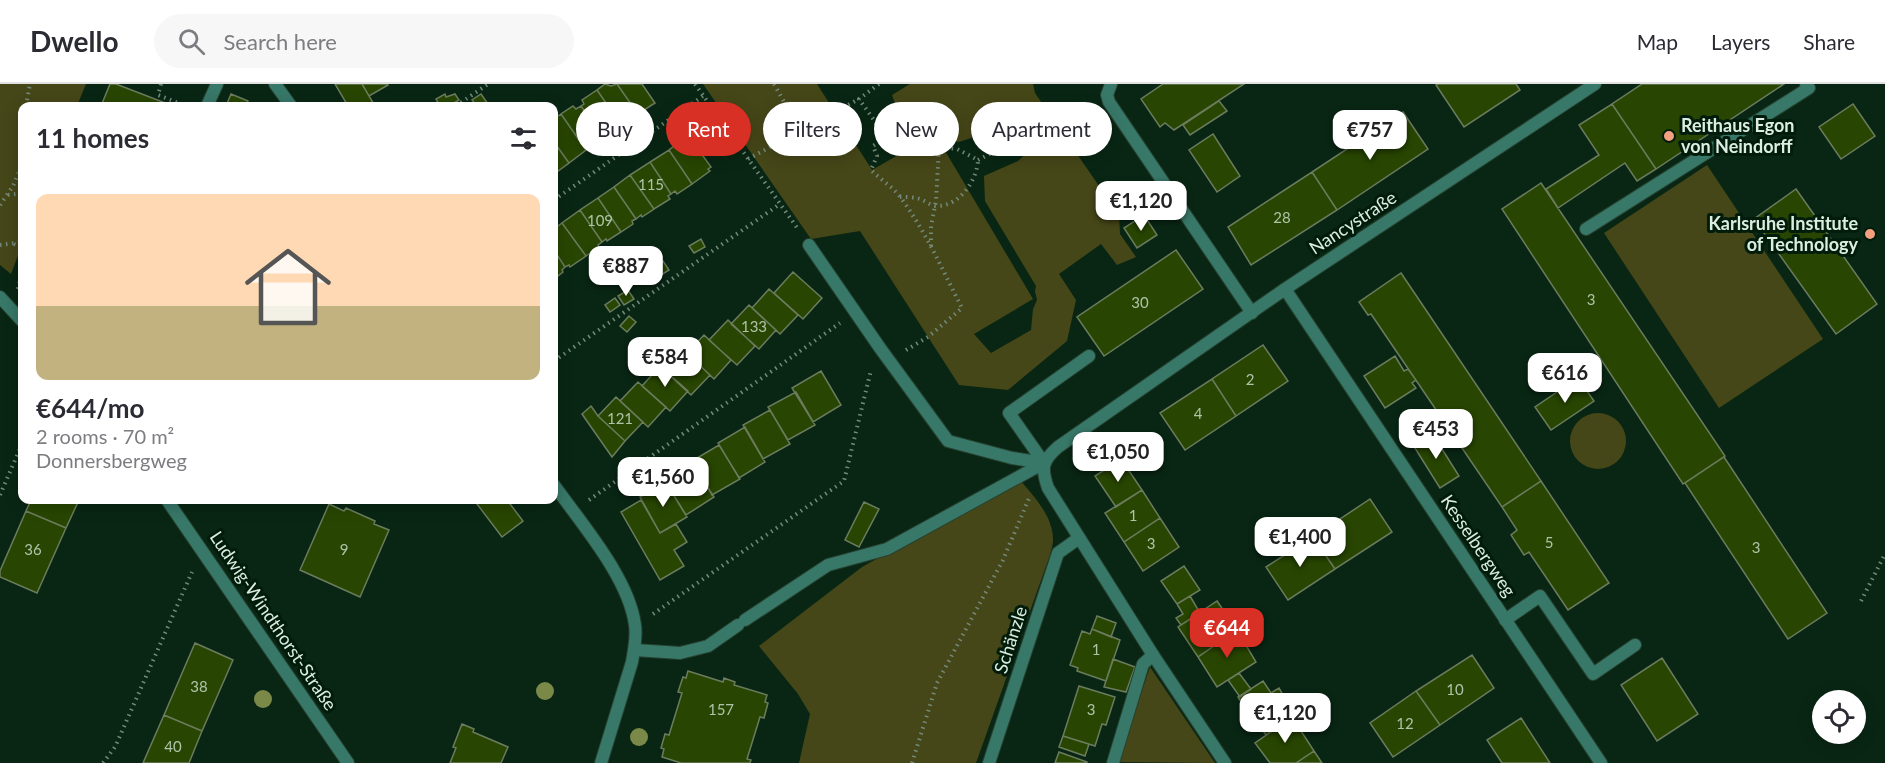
<!DOCTYPE html>
<meta charset="utf-8">
<style>
:root{--surface:#fff;--page:#f7f7f7;--text:#2b2b33;--muted:#7c7c81;--line:#e1e1e2;--accent:#d93025}
body{margin:0;font-family:Lato,sans-serif;background:var(--page);color:var(--text);height:100vh;display:flex;flex-direction:column;font-size:22px;white-space:nowrap}
*{box-sizing:border-box;margin:0}
p{font-size:20px;color:var(--muted)}
.icon{flex:none;width:33px;height:33px;fill:none;stroke:currentColor;stroke-width:2;stroke-linecap:round;stroke-linejoin:round}
.map{position:relative;flex:1;overflow:hidden}
.sheet{position:absolute;left:18px;top:18px;width:540px;height:402px;display:flex;flex-direction:column;background:var(--surface);border-radius:12px;box-shadow:0 3px 15px #0003}
.sheet>*{flex:none}
.top-card{position:absolute;left:576px;top:18px;width:570px;height:54px;display:flex;gap:12px}
.fabs{position:absolute;left:1812px;top:606px;display:grid;gap:12px}
.fabs a{display:grid;place-items:center;width:54px;height:54px;border-radius:50%;background:var(--surface);box-shadow:0 3px 15px #0003;font-size:30px}
.price{position:absolute;translate:-50% -51px;padding:0 14px;border-radius:12px;background:#fff;color:#222;font-size:20px;line-height:39px;filter:drop-shadow(0 2px 3px #0008)}
.price::after{content:'';position:absolute;left:50%;top:36px;width:18px;height:14px;margin-left:-9px;background:inherit;clip-path:polygon(0 0,100% 0,50% 100%)}
.price.current{background:var(--accent);color:#fff}
ul{padding:0;list-style:none}
li{display:grid;align-content:center;gap:12px;height:318px;padding:0 18px}
li span{display:grid;place-items:center;height:186px;border-radius:12px;color:#555}
li>.icon{margin-inline-start:auto}
span .icon{width:108px;height:108px;fill:#fffc;stroke-width:1}
li b{font-size:26px}
h2{display:flex;justify-content:space-between;align-items:center;height:72px;padding:0 18px;font-size:26px}
.tag{padding:0 21px;border-radius:27px;background:var(--surface);box-shadow:0 3px 15px #0003;font-size:21px;line-height:54px}
.tag.current{background:var(--accent);color:#fff}
header{display:flex;align-items:center;gap:36px;box-sizing:border-box;height:84px;padding:0 30px;background:var(--surface);border-bottom:2px solid var(--line)}
header strong{font-size:28px}
nav{display:flex;gap:33px;margin-inline-start:auto;font-size:21px}
.search{width:420px;height:54px;background:var(--page);display:flex;align-items:center;gap:15px;box-sizing:border-box;padding:0 21px;border-radius:33px;color:var(--muted);font-size:22px}
.map>svg:first-child{display:block}
</style>
<header>
<strong>Dwello</strong>
<div class="search"><svg class="icon" aria-label="search" viewBox="0 0 24 24"><circle cx="10" cy="10" r="6"/><path d="M15 15l6 6"/></svg>Search here</div>
<nav><a>Map</a><a>Layers</a><a>Share</a></nav>
</header>
<div class="map">
<svg width="1885" height="679" viewBox="0 0 1885 679">
<rect width="100%" height="100%" fill="#092614"/>
<path fill="#464718" fill-rule="evenodd" d="M0,0H86L77,22H22V161L11,190L0,181Z
M703,0H817L872,86L931,52L899,30L892,11L910,0H1033L1035,9L1119,131L1120,150L1136,173L1117,181L1101,160L1059,190L1076,216L1067,257L1008,306L959,301L860,147L811,155ZM1015,37L1036,60L1018,77L984,92L985,117L1036,202L1035,207L1037,216L1033,225L1031,246L991,269L974,250L1033,215L938,55L959,58L1001,44Z
M1707,81L1823,255L1719,324L1604,149Z
M1570 357a28 28 0 1 1 56 0a28 28 0 1 1-56 0Z
M1019,395C1033,411 1054,433 1053,457C1053,461 1051,466 1050,471L976,679H799L810,630L798,610L759,562L862,483Z
M1150,583L1215,679L1118,678Z"/>
<path fill="#284602" stroke="#6b7c5e" stroke-width="1.5" d="M110,0H116L173,22H101Z
M335,0H362L375,22H348Z
M362,0H387L388,1L369,12Z
M605,0L611,2L617,0L638,30L622,42L597,6Z
M617,0H642L655,19L638,30Z
M1163,0H1244L1174,46L1165,39L1160,43L1141,15Z
M1438,0H1516L1520,6L1464,43L1436,1Z
M1642,0H1784L1656,85L1612,20Z
M597,6L622,42L603,55L581,22L584,20L582,16Z
M231,10L248,17L246,22H226Z
M445,10L446,13L455,10L459,16L449,22H440L436,15Z
M481,10L488,20L485,22H477L472,16Z
M1219,17L1227,27L1190,51L1183,41Z
M1612,20L1656,85L1637,97L1625,79L1558,124L1546,105L1599,71L1579,41Z
M1853,20L1875,52L1841,75L1819,43Z
M573,22L576,25L581,22L603,55L586,66L561,30Z
M1403,28L1428,65L1337,126L1312,88Z
M561,30L586,66L569,79L554,58V35Z
M1213,50L1240,92L1217,108L1189,66Z
M688,51L711,83L708,85L710,87L692,100L669,66Z
M554,58L569,79L554,90Z
M669,66L692,100L677,110L675,107L671,110L650,78Z
M650,78L671,110L668,112L670,115L654,125L630,91Z
M1312,88L1337,126L1251,181L1228,143Z
M630,91L654,125L642,133L641,131L636,135L614,103Z
M1541,99L1725,372L1683,400L1502,125Z
M614,103L636,135L632,137L633,140L621,148L598,114Z
M1796,105L1877,220L1836,250L1754,135Z
M598,114L621,148L607,157L606,155L602,158L580,126Z
M580,126L602,158L598,161L599,163L586,172L562,139Z
M1144,131L1157,151L1137,164L1124,144Z
M562,139L586,172L570,183L569,181L565,183L554,166V145Z
M701,155L705,163L694,169L689,162Z
M554,166L565,183L562,186L563,188L554,195Z
M1176,166L1203,205L1104,272L1077,233Z
M663,177L669,186L658,193L652,184Z
M793,188L822,214L803,235L774,209Z
M1401,189L1541,397L1502,423L1371,230L1368,231L1359,218Z
M769,205L798,231L780,250L752,224Z
M628,206L634,215L624,221L618,212Z
M615,214L620,221L610,228L605,221Z
M749,221L776,246L759,265L731,240Z
M629,232L636,238L627,248L620,242Z
M728,236L755,262L737,281L709,256Z
M704,251L731,276L714,295L687,269Z
M1263,261L1288,297L1236,332L1212,295Z
M683,266L710,291L691,311L664,286Z
M1395,272L1404,287L1408,285L1416,296L1412,299L1416,304L1385,324L1364,292Z
M660,282L688,307L670,327L642,302Z
M821,287L841,321L813,338L792,304Z
M1578,294L1594,317L1551,346L1535,323Z
M1212,295L1236,332L1185,366L1160,329Z
M638,298L666,323L648,343L620,317Z
M796,308L815,341L788,356L768,323Z
M616,313L643,338L625,357L598,332Z
M591,322L598,332L625,357L612,373L582,330Z
M770,326L790,360L763,375L743,341Z
M745,343L765,378L739,394L718,359Z
M1432,349L1459,392L1440,404L1413,361Z
M719,361L740,395L712,411L692,377Z
M1724,373L1827,529L1788,555L1685,399Z
M1121,375L1142,406L1116,423L1095,392Z
M693,380L714,413L686,431L665,397Z
M1541,397L1609,499L1568,526L1529,468L1524,471L1511,451L1517,446L1502,423Z
M666,399L687,433L660,449L640,413Z
M1142,406L1160,434L1124,458L1105,429Z
M1370,415L1392,448L1335,485L1313,453Z
M31,416H79L66,444L26,427Z
M474,416H507L523,437L502,453Z
M641,416L660,449L676,440L687,458L674,466L684,482L660,496L621,428Z
M864,418L879,425L859,463L845,456Z
M329,420L344,427L346,424L375,437L374,440L389,446L360,513L300,486Z
M26,427L66,444L37,509L0,493V487Z
M1160,434L1179,463L1143,487L1124,458Z
M1313,453L1335,485L1288,516L1266,483Z
M1184,482L1200,506L1177,520L1161,497Z
M1190,512L1200,529L1181,541L1176,534L1183,530L1177,520Z
M1217,517L1237,546L1198,573L1178,543Z
M1097,532L1116,539L1111,553L1092,545Z
M1092,545L1120,556L1106,597L1077,587L1078,584L1070,581L1082,547L1090,550Z
M1237,546L1256,578L1217,603L1198,573Z
M195,559L233,576L202,647L164,631Z
M1472,571L1494,604L1440,641L1416,607Z
M1662,574L1698,630L1657,657L1621,601Z
M1113,575L1135,583L1126,608L1104,603Z
M688,587L723,598L724,594L735,598L734,601L767,611L765,618L768,619L764,634L760,633L747,675L751,676L750,679H681L662,673L664,665L661,664L665,650L669,651L682,609L678,608L683,593L686,594Z
M1239,589L1251,605L1240,613L1228,596Z
M1263,597L1271,609L1279,604L1286,616L1253,637L1238,613Z
M1079,602L1115,613L1106,641L1102,640L1095,662L1063,652Z
M1416,607L1440,641L1393,673L1370,639Z
M1275,623L1285,638L1266,651L1255,635Z
M164,631L202,647L189,679H143Z
M1292,633L1314,667L1296,679H1270L1255,659Z
M1521,634L1550,679H1502L1487,656Z
M462,640L474,645L473,648L508,663L501,679H450L456,664L453,663Z
M1063,652L1089,660L1085,672L1059,663Z
M1314,667L1322,679H1296Z
M1059,668L1087,678V679H1055Z"/>
<g fill="none" stroke-linecap="round" stroke-linejoin="round">
<defs>
<path id="lane" d="M1586,145L1809,4L1806,0
M809,161L880,264L948,357L1012,374L1044,379
M1044,379L1009,329L1089,272
M745,536L828,481L887,465L1044,379
M1505,536L1540,512L1593,590L1635,561
M635,566L680,569L708,562L738,541
M1113,679L1143,580L1153,571"/>
<path id="street" d="M275,0L291,22
M1111,0L1107,11L1109,18L1252,229
M207,22L217,0
M1285,205L1601,679
M0,213L22,237
M554,401C581,439 629,494 635,541C637,553 634,565 632,578L601,679
M167,416L348,679
M989,679L1058,469L1079,454
M1225,679L1153,571L1048,404C1041,384 1042,377 1058,363L1285,205L1595,0"/>
</defs>
<use href="#lane" stroke="#274231" stroke-width="14"/>
<use href="#street" stroke="#274231" stroke-width="14"/>
<path stroke="#738a7b" stroke-width="4" stroke-dasharray="1.5 4.5" stroke-linecap="butt" d="M161,0L158,11L186,22
M695,0L798,145
M774,0L800,46
M879,0L859,15L886,53
M26,22L30,0
M456,22L488,0
M748,75L859,15
M978,76L1041,44L1068,28
M8,111L22,109
M900,113C906,113 914,113 920,115C926,117 931,122 937,122C960,122 977,96 978,76
M554,116L703,12
M0,121L13,102L22,81
M14,160L22,163
M0,161L22,158
M931,162V142L936,117L939,63
M18,205L22,189
M906,266L928,253L962,224C943,187 926,148 901,114C892,102 881,96 871,86L877,72L873,62L902,43L918,46L939,63L957,65L978,76
M554,277L780,120
M0,411L22,360
M589,416L840,239
M1861,517L1885,470
M653,530L844,397L871,286
M103,679L115,663L192,488
M912,679L937,599L1003,476L1030,412"/>
<use href="#lane" stroke="#387869" stroke-width="12"/>
<use href="#street" stroke="#387869" stroke-width="12"/>
</g>
<g fill="#7b8948">
<circle cx="545" cy="607" r="9"/>
<circle cx="263" cy="615" r="9"/>
<circle cx="639" cy="653" r="9"/>
</g>
<g fill="#f2a07f" stroke="#011c0b" stroke-width="2">
<circle cx="1669" cy="52" r="6"/>
<circle cx="1870" cy="150" r="6"/>
</g>
<g text-anchor="middle" stroke-width="6" stroke-linejoin="round" paint-order="stroke">
<g font-size="15" fill="#afc3a9">
<text x="651" y="106">115</text>
<text x="1282" y="139">28</text>
<text x="600" y="142">109</text>
<text x="1591" y="221">3</text>
<text x="1140" y="224">30</text>
<text x="754" y="248">133</text>
<text x="1250" y="301">2</text>
<text x="1198" y="335">4</text>
<text x="620" y="340">121</text>
<text x="1133" y="437">1</text>
<text x="1549" y="464">5</text>
<text x="1151" y="465">3</text>
<text x="1756" y="469">3</text>
<text x="33" y="471">36</text>
<text x="344" y="471">9</text>
<text x="1096" y="571">1</text>
<text x="199" y="608">38</text>
<text x="1455" y="611">10</text>
<text x="721" y="631">157</text>
<text x="1091" y="631">3</text>
<text x="1405" y="645">12</text>
<text x="173" y="668">40</text>
</g>
<g font-size="18" font-weight="bold" fill="#dcede1" stroke="#011c0b" text-anchor="start">
<text x="1681" y="48">Reithaus Egon<tspan x="1681" dy="21">von Neindorff</tspan></text>
<text x="1858" y="146" text-anchor="end">Karlsruhe Institute<tspan x="1858" dy="21">of Technology</tspan></text>
</g>
<g font-size="18" fill="#dcede1" stroke="#011c0b">
<text transform="translate(1353 139) rotate(-33)" y="6">Nancystraße</text>
<text transform="translate(1478 462) rotate(56)" y="6">Kesselbergweg</text>
<text transform="translate(273 537) rotate(56)" y="6">Ludwig-Windthorst-Straße</text>
<text transform="translate(1011 556) rotate(-72)" y="6">Schänzle</text>
</g>
</g>
</svg>
<div class="fabs">
<a><svg class="icon" aria-label="locate" viewBox="0 0 24 24"><circle cx="12" cy="12" r="6"/><path d="M12 2v4M12 18v4M2 12h4M18 12h4"/></svg></a>
</div>
<b class="price" style="left:1370px;top:77px">€757</b>
<b class="price" style="left:1141px;top:148px">€1,120</b>
<b class="price" style="left:626px;top:213px">€887</b>
<b class="price" style="left:665px;top:304px">€584</b>
<b class="price" style="left:1565px;top:320px">€616</b>
<b class="price" style="left:1436px;top:376px">€453</b>
<b class="price" style="left:1118px;top:399px">€1,050</b>
<b class="price" style="left:663px;top:424px">€1,560</b>
<b class="price" style="left:1300px;top:484px">€1,400</b>
<b class="price current" style="left:1227px;top:575px">€644</b>
<b class="price" style="left:1285px;top:660px">€1,120</b>
<div class="top-card">
<a class="tag">Buy</a>
<a class="tag current">Rent</a>
<a class="tag">Filters</a>
<a class="tag">New</a>
<a class="tag">Apartment</a>
</div>
<section class="sheet">
<h2>11 homes<svg class="icon" aria-label="filters" viewBox="0 0 24 24"><path d="M4 7h16M4 17h16"/><circle cx="9" cy="7" r="2"/><circle cx="15" cy="17" r="2"/></svg></h2>
<ul>
<li><span style="background:linear-gradient(#ffd9b3 60%,#c2b280 0)"><svg class="icon" aria-label="home" viewBox="0 0 24 24"><path d="M3 11l9-7 9 7M6 9v11h12V9"/></svg></span><div><b>€644/mo</b><p>2 rooms · 70 m²</p><p>Donnersbergweg</p></div></li>
</ul>
</section>
</div>
